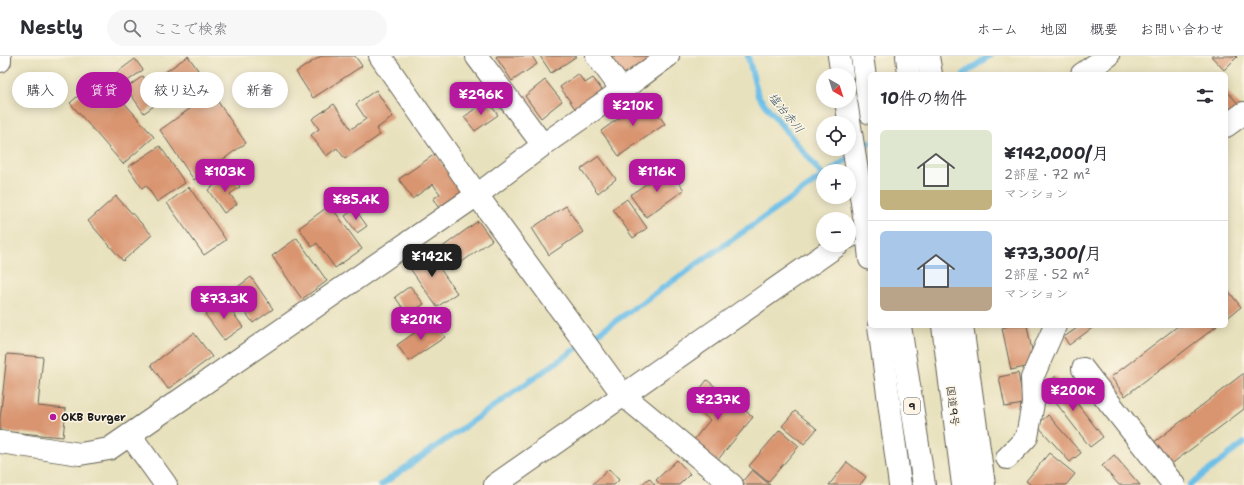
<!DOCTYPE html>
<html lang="ja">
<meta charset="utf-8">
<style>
:root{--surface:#fff;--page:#f7f7f7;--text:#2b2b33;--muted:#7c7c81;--line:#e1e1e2;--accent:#b5179e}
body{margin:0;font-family:"Shantell Sans","Klee One",sans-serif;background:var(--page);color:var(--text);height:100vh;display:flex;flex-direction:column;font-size:15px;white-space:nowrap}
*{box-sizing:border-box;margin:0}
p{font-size:13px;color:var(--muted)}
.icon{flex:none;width:22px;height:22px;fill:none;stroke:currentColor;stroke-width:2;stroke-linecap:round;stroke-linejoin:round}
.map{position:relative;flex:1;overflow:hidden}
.panel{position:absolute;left:868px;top:16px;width:360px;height:256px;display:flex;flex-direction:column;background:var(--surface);border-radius:6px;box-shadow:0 2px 10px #0003}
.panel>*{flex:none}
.guide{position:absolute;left:12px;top:16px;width:380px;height:36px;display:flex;gap:8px}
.needle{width:26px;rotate:141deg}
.tools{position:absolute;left:816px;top:12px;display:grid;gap:8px}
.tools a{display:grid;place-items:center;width:40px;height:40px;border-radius:50%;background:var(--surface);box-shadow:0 2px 10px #0003;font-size:20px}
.price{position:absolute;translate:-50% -34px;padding:0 9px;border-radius:8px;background:var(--accent);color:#fff;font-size:13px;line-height:26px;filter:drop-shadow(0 1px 2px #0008)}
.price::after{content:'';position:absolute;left:50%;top:24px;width:12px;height:9px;margin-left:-6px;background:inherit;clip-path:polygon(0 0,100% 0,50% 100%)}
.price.selected{background:#222;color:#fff}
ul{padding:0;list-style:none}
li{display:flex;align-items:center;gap:12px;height:100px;padding:0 12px}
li+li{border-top:1px solid var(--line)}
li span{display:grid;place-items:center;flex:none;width:112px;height:80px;border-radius:6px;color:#555}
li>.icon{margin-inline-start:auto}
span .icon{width:48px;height:48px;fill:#fffc;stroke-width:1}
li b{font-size:17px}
h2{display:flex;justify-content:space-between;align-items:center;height:48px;padding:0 12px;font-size:17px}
.pill{padding:0 14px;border-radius:18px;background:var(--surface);box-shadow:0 2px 10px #0003;font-size:14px;line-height:36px}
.pill.selected{background:var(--accent);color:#fff}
header{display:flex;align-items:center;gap:24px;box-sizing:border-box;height:56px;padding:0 20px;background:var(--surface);border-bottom:1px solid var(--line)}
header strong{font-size:19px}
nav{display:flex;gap:22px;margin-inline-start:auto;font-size:14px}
.search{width:280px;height:36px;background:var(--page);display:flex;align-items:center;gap:10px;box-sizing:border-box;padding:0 14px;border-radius:22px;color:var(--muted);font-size:15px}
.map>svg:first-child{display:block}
</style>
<header>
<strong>Nestly</strong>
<div class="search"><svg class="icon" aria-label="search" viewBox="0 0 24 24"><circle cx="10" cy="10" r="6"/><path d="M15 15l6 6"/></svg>ここで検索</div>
<nav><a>ホーム</a><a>地図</a><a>概要</a><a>お問い合わせ</a></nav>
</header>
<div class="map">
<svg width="1244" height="429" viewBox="0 0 1244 429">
<rect width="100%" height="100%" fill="#fcf5e5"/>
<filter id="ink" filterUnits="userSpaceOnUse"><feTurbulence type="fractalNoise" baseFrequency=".025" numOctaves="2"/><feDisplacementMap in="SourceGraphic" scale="8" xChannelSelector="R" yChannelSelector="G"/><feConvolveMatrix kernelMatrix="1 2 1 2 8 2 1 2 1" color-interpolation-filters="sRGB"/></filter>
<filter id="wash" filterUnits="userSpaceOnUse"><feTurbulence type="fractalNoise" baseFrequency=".012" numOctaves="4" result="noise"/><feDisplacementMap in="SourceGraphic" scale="16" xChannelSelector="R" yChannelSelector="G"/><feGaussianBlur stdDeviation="0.9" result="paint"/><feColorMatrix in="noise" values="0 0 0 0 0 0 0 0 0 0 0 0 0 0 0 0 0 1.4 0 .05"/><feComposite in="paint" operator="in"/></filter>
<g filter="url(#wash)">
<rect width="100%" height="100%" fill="#e8e1bd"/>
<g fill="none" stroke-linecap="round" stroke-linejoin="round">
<path stroke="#6dbfe8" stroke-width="6" d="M748,0L758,40L823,120
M964,18L989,0
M858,95L870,86
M831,115L850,101
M381,429L823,120
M1190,429L1244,387"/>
</g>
<g id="blocks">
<path fill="#d99470" d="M188,0L212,34L188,51L164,17Z
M321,0H355L362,10L313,42L296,16Z
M497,0H532L537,8L512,25L496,1Z
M540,0H577L551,17Z
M603,0H658L623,26Z
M1211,0H1236L1237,1L1224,14Z
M135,3L143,14L118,32L108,23Z
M578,18L585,27L593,22L602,34L576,54L560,31Z
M101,20L154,81L123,108L70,47Z
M143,20L161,45L144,57L126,32Z
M545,24L562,45L541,62L525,40Z
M376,34L393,61L376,73L380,79L345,103L337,92L326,100L311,79L319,73L312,63L334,48L351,73L366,63L356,48Z
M1226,34L1241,51L1226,64Z
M212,37L246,87L194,124L160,74Z
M647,42L665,68L619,100L601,75Z
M487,44L498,59L475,75L464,61Z
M160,90L185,127L157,146L146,129L142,132L128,111Z
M435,98L463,138L440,154L433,143L440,138L433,128L412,143L399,123Z
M599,100L616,123L598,137L581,113Z
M669,112L684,134L646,161L630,139Z
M230,118L240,131L230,138L237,148L224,157L208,134Z
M189,131L226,184L204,199L167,147Z
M116,140L152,179L123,205L88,165Z
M627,143L647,172L633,182L613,153Z
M330,149L362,193L335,212L317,187L312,191L299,172Z
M566,150L583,176L549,199L532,172Z
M355,153L367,170L357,177L345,160Z
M478,165L492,184L451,214L437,195Z
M297,182L327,225L302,243L272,200Z
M427,194L457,237L437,251L407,208Z
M251,221L273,253L253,267L231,236Z
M410,230L424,248L408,259L395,241Z
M1227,233L1241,251L1226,263V234Z
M224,244L243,271L224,284L205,258Z
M433,264L445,281L409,305L397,289Z
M1009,270H1027L1035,309L1011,314L1002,272Z
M1080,270H1095L1069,289L1064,281Z
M1178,270H1217L1125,340L1111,321Z
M194,277L212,301L168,333L151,309Z
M7,298L43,301L38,350L66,353L63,381L0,375V363Z
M1018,317L1024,348L1005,351L999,321Z
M1244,317V353L1170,409L1153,387Z
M1056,320L1103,381L1090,391L1043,330Z
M707,324L753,361L716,406L691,387L710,364L689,347Z
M795,355L817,373L804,388L782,370Z
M1048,359L1081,397L1070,406L1037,369Z
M780,374L799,390L768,426L749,410Z
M1049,397L1075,418L1066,429H1031L1026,425Z
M1114,399L1140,429H1119L1102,410Z
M677,404L690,418L679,429H661L656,424Z
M847,406L866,421L860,429H829Z
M609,413L619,424L614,429H592Z
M752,414L770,429H746L742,426Z
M649,422L655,429H641Z"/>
</g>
</g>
<g filter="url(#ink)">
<use href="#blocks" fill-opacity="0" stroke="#636154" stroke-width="1"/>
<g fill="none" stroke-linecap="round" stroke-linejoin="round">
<defs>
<path id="minor" d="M380,0L477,139L623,339L732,429
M839,0L842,19
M928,0L931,18
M477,1L543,89
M1082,18L1108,0
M622,34L668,0
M1226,70L1244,57
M849,181L870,167
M868,185L870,203
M879,270L900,429
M962,270L984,429
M1083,313L1174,429
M0,386L80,398L109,393L477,139L543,89L622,34L597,0
M1007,402L1027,381L1033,347L1032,322L1055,270
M495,429L838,189"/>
<path id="tertiary" d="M130,379L166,429"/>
<path id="primary" d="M0,5V0"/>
<path id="trunk" d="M862,0L870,57
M907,0L909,18
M900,270L924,429
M943,270L963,429"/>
</defs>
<use href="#minor" stroke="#636154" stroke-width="24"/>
<use href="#tertiary" stroke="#636154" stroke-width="24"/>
<use href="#primary" stroke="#636154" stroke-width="24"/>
<use href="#trunk" stroke="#636154" stroke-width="24"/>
<use href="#minor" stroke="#fff" stroke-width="22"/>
<use href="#tertiary" stroke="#fff" stroke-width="22"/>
<use href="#primary" stroke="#fff" stroke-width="22"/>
<use href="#trunk" stroke="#fff" stroke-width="22"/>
<defs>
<path id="minor-bridge" d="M846,45L868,185"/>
</defs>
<use href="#minor-bridge" stroke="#636154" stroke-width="24" stroke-linecap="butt"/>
<use href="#minor-bridge" stroke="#fff" stroke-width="22"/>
</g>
</g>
<circle fill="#b5179e" stroke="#fcf5e5" stroke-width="1.5" cx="53" cy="361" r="4"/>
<g text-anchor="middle" stroke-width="3" stroke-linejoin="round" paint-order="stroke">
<rect fill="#fcf5e5" stroke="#5f5d58" stroke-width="1" x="904" y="342" width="16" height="16" rx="3"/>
<g font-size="10" font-weight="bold" fill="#1c1c1c">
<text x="912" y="354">9</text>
</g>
<g font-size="11" fill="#1c1c1c" stroke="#fcf5e5">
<text transform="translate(953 350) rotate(83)" y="4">国道9号</text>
</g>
<g font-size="11" font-weight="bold" fill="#1c1c1c" stroke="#fcf5e5" text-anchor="start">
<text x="61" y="365">OKB Burger</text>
</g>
<g font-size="12" font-style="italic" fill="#385563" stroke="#fcf5e5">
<text transform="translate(786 57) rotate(51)" y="4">塩冶赤川</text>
</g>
</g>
</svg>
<div class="tools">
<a><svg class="needle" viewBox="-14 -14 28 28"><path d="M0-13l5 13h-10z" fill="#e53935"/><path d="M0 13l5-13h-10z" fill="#7c7c81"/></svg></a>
<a><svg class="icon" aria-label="locate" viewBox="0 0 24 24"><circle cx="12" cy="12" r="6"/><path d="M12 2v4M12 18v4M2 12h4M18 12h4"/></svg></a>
<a>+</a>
<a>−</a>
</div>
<b class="price" style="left:481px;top:60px">¥296K</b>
<b class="price" style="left:633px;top:71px">¥210K</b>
<b class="price" style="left:225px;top:137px">¥103K</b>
<b class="price" style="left:657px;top:137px">¥116K</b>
<b class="price" style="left:356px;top:165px">¥85.4K</b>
<b class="price selected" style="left:432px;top:222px">¥142K</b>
<b class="price" style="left:224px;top:264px">¥73.3K</b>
<b class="price" style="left:421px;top:285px">¥201K</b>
<b class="price" style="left:1073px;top:356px">¥200K</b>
<b class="price" style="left:718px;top:365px">¥237K</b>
<div class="guide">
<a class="pill">購入</a>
<a class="pill selected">賃貸</a>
<a class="pill">絞り込み</a>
<a class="pill">新着</a>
</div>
<section class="panel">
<h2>10件の物件<svg class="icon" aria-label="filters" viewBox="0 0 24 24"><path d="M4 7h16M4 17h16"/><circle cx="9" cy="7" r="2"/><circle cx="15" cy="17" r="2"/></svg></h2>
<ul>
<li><span style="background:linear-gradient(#dfe7d0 75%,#c2b280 0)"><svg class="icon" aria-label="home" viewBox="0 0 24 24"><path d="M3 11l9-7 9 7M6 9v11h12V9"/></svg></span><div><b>¥142,000/月</b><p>2部屋 · 72 m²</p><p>マンション</p></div></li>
<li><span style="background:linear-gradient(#a9c7e8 70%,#b9a48a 0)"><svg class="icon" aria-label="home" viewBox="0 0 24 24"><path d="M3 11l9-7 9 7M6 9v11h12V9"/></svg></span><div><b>¥73,300/月</b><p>2部屋 · 52 m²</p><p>マンション</p></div></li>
</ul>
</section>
</div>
